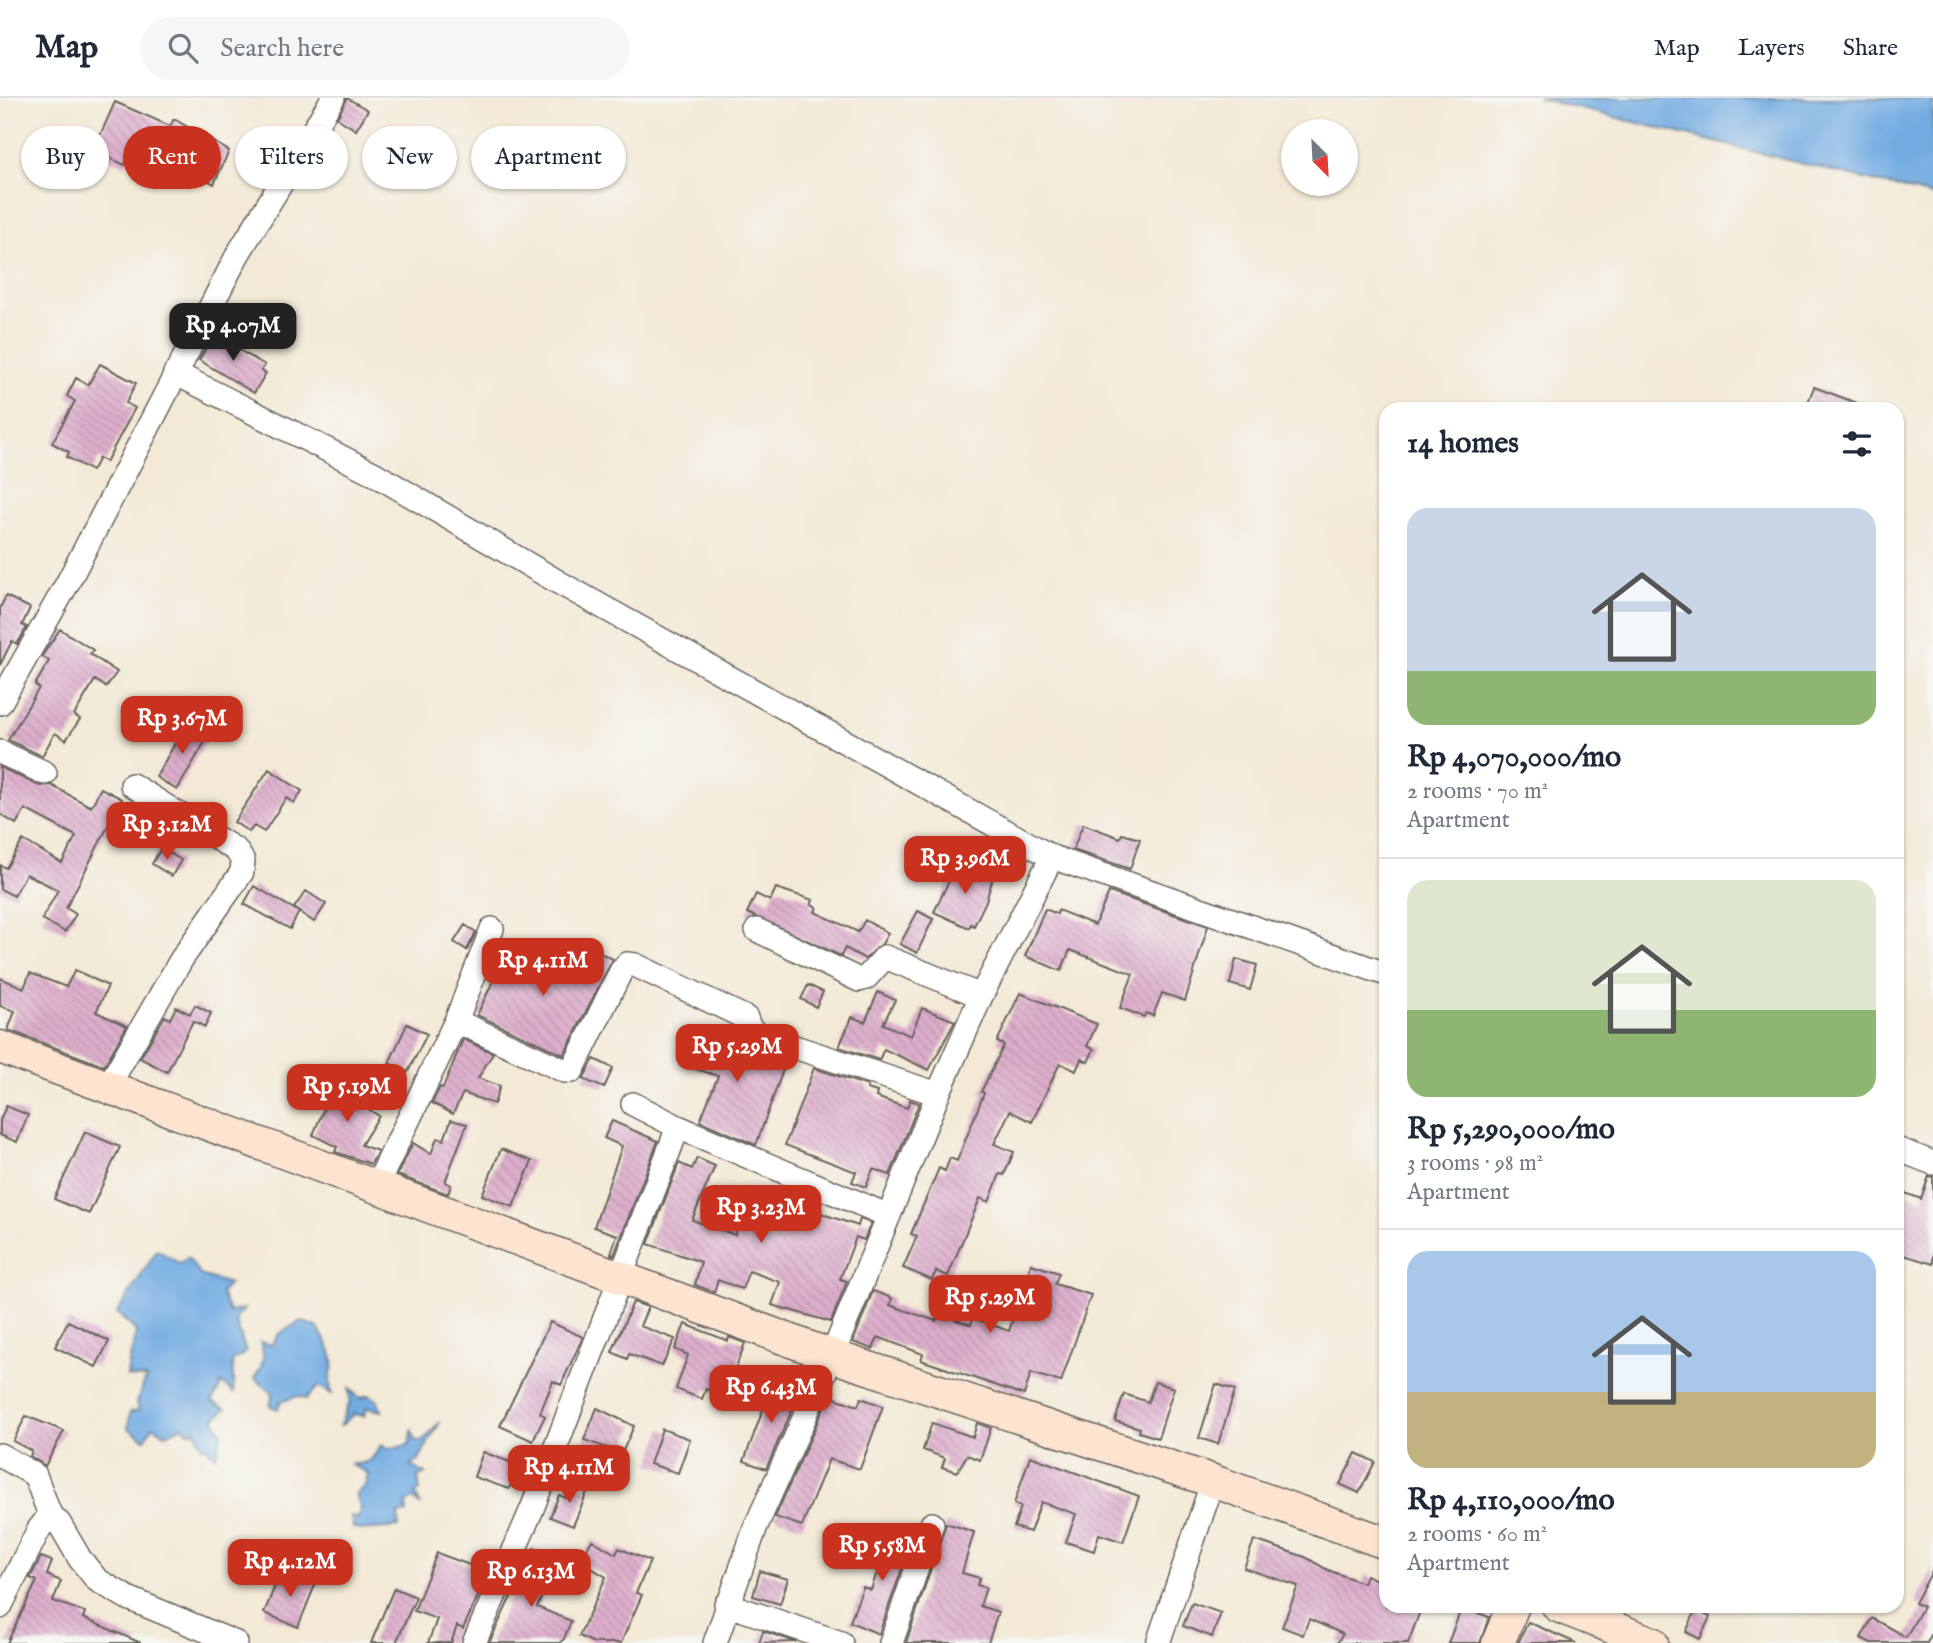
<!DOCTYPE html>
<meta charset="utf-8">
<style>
:root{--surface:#fff;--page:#f6f6f7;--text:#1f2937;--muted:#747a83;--line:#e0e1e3;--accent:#c8321e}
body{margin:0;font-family:"IM FELL English",serif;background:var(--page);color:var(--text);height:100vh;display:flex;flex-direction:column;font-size:26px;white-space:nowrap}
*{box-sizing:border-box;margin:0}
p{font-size:23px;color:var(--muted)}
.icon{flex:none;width:38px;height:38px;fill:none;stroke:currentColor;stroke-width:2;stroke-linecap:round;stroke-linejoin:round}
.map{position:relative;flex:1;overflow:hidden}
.side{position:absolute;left:1379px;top:304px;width:525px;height:1211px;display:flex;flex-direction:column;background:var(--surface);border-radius:21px;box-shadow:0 2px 5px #0004}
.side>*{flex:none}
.banner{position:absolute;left:21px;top:28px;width:665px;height:63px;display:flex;gap:14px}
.needle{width:46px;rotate:156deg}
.controls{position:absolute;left:1281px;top:21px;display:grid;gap:14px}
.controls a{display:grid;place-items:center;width:77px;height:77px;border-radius:50%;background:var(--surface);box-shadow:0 2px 5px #0004;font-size:35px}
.price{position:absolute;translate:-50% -60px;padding:0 16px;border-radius:14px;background:var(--accent);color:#fff;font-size:23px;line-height:46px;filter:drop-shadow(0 2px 4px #0008)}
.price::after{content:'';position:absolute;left:50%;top:42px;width:21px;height:16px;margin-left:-10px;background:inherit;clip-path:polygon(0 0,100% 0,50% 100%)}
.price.on{background:#222;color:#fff}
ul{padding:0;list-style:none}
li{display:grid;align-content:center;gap:14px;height:371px;padding:0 28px}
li+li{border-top:2px solid var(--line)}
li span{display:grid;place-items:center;height:217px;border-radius:21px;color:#555}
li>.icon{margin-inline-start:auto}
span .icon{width:126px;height:126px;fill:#fffc;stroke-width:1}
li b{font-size:30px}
h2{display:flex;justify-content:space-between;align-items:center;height:84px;padding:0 28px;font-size:30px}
.pill{padding:0 24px;border-radius:32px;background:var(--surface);box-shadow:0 2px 5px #0004;font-size:24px;line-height:63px}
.pill.on{background:var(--accent);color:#fff}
header{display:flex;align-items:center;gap:42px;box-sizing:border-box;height:98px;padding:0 35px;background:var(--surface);border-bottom:2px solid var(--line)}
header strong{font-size:33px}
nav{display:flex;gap:38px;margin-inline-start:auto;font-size:24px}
.search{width:490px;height:63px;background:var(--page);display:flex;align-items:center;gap:18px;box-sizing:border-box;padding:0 24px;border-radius:38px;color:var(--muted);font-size:26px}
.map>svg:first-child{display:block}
</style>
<header>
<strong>Map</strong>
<div class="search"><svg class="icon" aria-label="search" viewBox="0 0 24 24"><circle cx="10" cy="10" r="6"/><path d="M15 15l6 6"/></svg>Search here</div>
<nav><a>Map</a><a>Layers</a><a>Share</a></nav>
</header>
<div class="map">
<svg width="1933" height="1545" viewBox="0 0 1933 1545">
<defs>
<pattern id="building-back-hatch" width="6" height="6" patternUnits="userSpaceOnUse" patternTransform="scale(1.75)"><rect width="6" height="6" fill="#ddaecc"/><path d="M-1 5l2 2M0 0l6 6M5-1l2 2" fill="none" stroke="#bd95af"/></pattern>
</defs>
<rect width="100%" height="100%" fill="#f6f6f2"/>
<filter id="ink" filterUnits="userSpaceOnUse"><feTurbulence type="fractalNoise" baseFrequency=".0143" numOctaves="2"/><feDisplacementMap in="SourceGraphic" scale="14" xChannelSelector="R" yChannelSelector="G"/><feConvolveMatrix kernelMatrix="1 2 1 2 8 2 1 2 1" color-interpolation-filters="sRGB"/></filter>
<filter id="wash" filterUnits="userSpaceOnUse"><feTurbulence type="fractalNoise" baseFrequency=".00686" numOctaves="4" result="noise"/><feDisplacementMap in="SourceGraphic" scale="28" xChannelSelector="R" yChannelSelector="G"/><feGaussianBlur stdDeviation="1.57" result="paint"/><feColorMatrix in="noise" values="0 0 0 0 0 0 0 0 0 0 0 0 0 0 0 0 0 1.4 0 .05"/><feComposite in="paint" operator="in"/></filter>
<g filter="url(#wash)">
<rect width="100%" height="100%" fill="#f3e9d6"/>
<path fill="#72abe2" stroke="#47647f" stroke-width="2" d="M1537,0H1933V98Z
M157,1152L179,1165L188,1160L200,1177L229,1186L221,1195L229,1214L244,1211L235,1221L246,1254L232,1264L234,1295L222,1285L212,1304L226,1311L214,1321L222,1335L216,1358L201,1346L195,1332L188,1334L183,1328L166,1336L153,1328L145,1341L128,1330L130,1314L139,1313L137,1304L146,1280L127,1279C128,1262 134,1250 136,1233L117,1215Z
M301,1223L317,1229C323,1238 331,1250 333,1261C335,1275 326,1274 332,1296L319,1288L306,1301L298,1298L280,1304L278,1311L270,1308L273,1295L254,1280C263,1270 266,1257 260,1244L271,1247L279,1236Z
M349,1290L359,1300L369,1297L377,1302L382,1313L367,1310L364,1318L354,1316L339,1329L350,1304Z
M440,1324L418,1363L411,1367L425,1376L418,1379L420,1393L415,1395L421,1408L413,1401L406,1405L407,1415L398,1416L399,1429L361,1432L353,1430L351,1418L358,1421L361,1411L356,1397L366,1386L368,1375L350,1366C367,1367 373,1362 381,1347L388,1351L409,1347L412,1333L416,1343H423Z"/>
<g id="blocks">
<path fill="url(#building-back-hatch)" d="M347,0L368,12L356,32L337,20Z
M115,4L170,28L174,21L229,53L214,86L137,41L125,67L93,53Z
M216,233L231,242L229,246L265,267L261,273L266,275L254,295L199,262Z
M100,266L136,285L126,305L135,310L106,364L99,360L92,373L67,359L69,354L52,345L75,303L67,298L76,280L88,287Z
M1814,289L1870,310V312H1805Z
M6,498L30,510L22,527L27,529L17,546L12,543L0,567V510Z
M60,531L93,552L90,556L117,574L106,589L95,582L74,617L80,621L66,642L55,635L42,658L8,642L39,590L35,587L49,563L42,558Z
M192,627L209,637L177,692L156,679L185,628L190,631Z
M0,669L39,688L51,687L91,709L101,690L122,701L66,810L76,816L65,834L42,821L58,792L26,776L14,798L0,791V767L6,770L23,742L62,765L76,738L25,711L16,726L0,716Z
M269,671L302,693L294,705L286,700L264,734L254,728L249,734L234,724Z
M1083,726L1120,740L1122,736L1140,741L1130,771L1073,752Z
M161,750L181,762L172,778L152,766Z
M958,764L993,779L986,803L974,828L971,826L969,830L934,814Z
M254,788L299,814L290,831L244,806Z
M776,790L813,802L811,807L817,809L815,814L858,834L865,822L888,835L882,846L865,861L845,850L841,858L747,815L756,796L770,803Z
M306,793L326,806L314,824L294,810Z
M1109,794L1208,828L1185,903L1162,895L1153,918L1146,915L1144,919L1120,910L1133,876L1070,852L1061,873L1025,858L1045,811L1057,816L1058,812L1095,827Z
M918,813L933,821L917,855L900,846Z
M465,827L476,834L467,852L454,844Z
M510,848L575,880L590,850L613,861L564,957L477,917Z
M1236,861L1257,867L1250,892L1230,886Z
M75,872L108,888L96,914L127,928L104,968L8,932L15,913L0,908V880L24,890L30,875L66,889Z
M808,887L823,894L816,909L801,901Z
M878,894L895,902L883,926L911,938L922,910L955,923L929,972L884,951L879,962L839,949L852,919L865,924Z
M1020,895L1097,926L1087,948L1094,951L1088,964L1081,961L1076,973L1060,965L1032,1024L1010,1013L994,1046L1014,1054L1004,1077L1000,1076L989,1104L980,1100L948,1178L936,1173L932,1182L903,1170L917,1138L911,1136L939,1070L945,1073L950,1060L957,1063L984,995L981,994L1004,947L997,944Z
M195,907L211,915L205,929L193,923L167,974L140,960L165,918L170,921L176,909L190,916Z
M407,926L427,936L408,974L389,965Z
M721,930L737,936L736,939L754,950L778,958L777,963L785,966L756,1047L700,1023L718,978L690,969L703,932L718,937Z
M463,941L493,955L478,980L500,988L494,1006L463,995L453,1016L432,1005L440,989L443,990Z
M594,961L613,970L604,990L583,981Z
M814,970L868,988L867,991L877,994L876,999L907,1010L910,1002L919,1005L890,1077L873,1071L866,1089L852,1084L856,1074L785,1047Z
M336,981L357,991L352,1001L379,1018L361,1047L378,1053L371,1066L335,1054L337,1049L313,1037Z
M6,1008L28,1017L17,1044L0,1037V1022Z
M451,1022L467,1026L445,1084L451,1087L448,1096L397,1077L413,1045L431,1056L437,1040L444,1042Z
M612,1023L658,1043L614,1157L611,1156L617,1137L594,1129L622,1048L604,1040Z
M85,1034L120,1049L89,1116L54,1101Z
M501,1051L532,1063L513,1109L482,1097Z
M697,1060L715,1068L692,1122L735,1137L750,1097L760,1101L762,1095L800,1109L801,1105L821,1112L820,1115L858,1128L860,1121L871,1125L864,1142L856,1139L840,1181L847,1183L831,1224L772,1207L780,1184L749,1173L742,1191L718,1182L714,1194L695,1187L701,1164L648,1146L679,1065L692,1071Z
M1929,1078L1933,1079V1166L1897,1155V1092L1921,1101Z
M1031,1166L1059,1175L1055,1186L1091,1197L1061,1284L1031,1275L1024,1297L921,1262L923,1256L878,1239L873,1251L853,1244L873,1193L892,1200L890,1207L936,1223L939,1216L971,1227L973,1220L1009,1233Z
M633,1204L648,1209L640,1228L675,1241L662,1268L629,1256L627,1261L612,1254Z
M68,1223L109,1243L96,1269L55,1249Z
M550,1224L583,1239L561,1287L553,1283L540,1315L545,1318L533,1343L500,1328Z
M685,1226L728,1243L729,1239L745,1245L725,1298L706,1291L702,1301L676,1291L688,1257L675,1251Z
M1155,1284L1174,1290L1158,1340L1139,1334L1140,1330L1115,1323L1124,1296L1148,1304Z
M773,1285L800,1294L766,1371L744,1363Z
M1216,1286L1235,1292L1218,1346L1199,1340Z
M829,1298L858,1308L861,1300L883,1308L860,1371L829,1361L802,1428L775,1419Z
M597,1310L634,1328L622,1355L584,1342Z
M26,1318L64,1333L45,1368L30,1358L32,1353L13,1343Z
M932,1325L973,1339L977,1325L991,1330L980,1362L967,1357L957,1374L942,1369L945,1360L923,1352Z
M662,1331L690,1341L678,1375L650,1366Z
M483,1354L518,1367L509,1391L474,1379Z
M1356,1355L1375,1364L1359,1395L1340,1386Z
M1030,1358L1139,1398L1123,1444L1099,1436L1094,1453L1066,1444L1076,1416L1041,1404L1030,1434L1014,1429L1021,1409L1014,1406Z
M571,1386L588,1392L573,1428L550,1419L559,1397L566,1400Z
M946,1425L974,1434L962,1475L980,1480L977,1487L986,1490L980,1508L998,1514L988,1545H906Z
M881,1431L912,1442L879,1536L850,1524L863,1489L871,1492L885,1451L876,1448Z
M592,1442L616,1456L619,1450L650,1463L636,1495L642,1497L621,1545H594L579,1538L606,1479L580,1463Z
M1254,1442L1305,1459L1328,1472L1363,1485L1366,1477L1386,1486V1508H1422L1408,1545H1337L1343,1536L1309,1521L1303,1537L1282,1529L1298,1488L1244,1470Z
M534,1450L555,1460L544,1485L548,1486L537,1509L571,1523L564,1541L559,1545H489Z
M437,1455L489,1474L463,1531L457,1528L451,1545H428L437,1521L414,1513Z
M41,1459L52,1463L47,1477L61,1483L53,1503L85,1514L83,1520L141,1545H7L37,1483L30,1480Z
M1933,1471V1533L1927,1545H1871L1861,1540L1872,1520L1906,1539L1923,1509L1915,1505Z
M281,1473L315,1487L298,1529L264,1515Z
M760,1473L788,1481L780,1506L753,1498Z
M394,1490L416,1499L396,1545H371Z
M1192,1505L1221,1515L1212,1539L1183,1528Z
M1462,1509L1489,1519L1480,1545H1448Z
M1696,1512L1710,1519L1700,1541L1686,1534Z
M1528,1524L1576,1545H1518Z
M763,1533L796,1544L759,1545Z"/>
</g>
</g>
<g filter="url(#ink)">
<use href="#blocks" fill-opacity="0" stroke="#67645d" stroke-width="2"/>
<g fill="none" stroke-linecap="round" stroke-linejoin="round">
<defs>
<path id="street" d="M175,275L373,375L558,484L1052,759L1386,876
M0,605L67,486L238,156L333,0
M0,654L45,675
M757,832L859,882L866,880L885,859L981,898
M456,923L565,973H572L621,873L627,866L635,867L746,920L750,931L761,938L938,996
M107,990L181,862L242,774L243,763L236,752L132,687
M633,1006L678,1029
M1897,1051L1933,1065
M376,1089L456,923L492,831
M0,1357L35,1377L50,1417L59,1425L80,1461L97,1482L128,1500L236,1545
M726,1506L841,1545
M0,1509L39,1431L50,1417
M474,1545L532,1411L678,1029L889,1118
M715,1545L756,1428L832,1258L938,996L981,898L1052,759
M891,1545L932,1426
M1158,1545L1213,1383"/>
<path id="secondary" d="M0,949L832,1258L1213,1383L1386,1445
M1558,1508L1652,1545
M1498,1545L1513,1508"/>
</defs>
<use href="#street" stroke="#67645d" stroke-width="26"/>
<use href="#secondary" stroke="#67645d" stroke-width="35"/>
<use href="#street" stroke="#fff" stroke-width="23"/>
<use href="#secondary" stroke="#fde4d1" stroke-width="32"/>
</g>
</g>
</svg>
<div class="controls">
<a><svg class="needle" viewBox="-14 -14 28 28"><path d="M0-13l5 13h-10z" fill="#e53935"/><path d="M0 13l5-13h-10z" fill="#747a83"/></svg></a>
</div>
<b class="price on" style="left:233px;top:265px">Rp 4.07M</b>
<b class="price" style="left:182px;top:658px">Rp 3.67M</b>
<b class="price" style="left:167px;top:764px">Rp 3.12M</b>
<b class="price" style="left:965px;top:798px">Rp 3.96M</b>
<b class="price" style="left:543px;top:900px">Rp 4.11M</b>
<b class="price" style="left:737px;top:986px">Rp 5.29M</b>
<b class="price" style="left:347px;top:1026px">Rp 5.19M</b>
<b class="price" style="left:761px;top:1147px">Rp 3.23M</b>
<b class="price" style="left:990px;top:1237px">Rp 5.29M</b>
<b class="price" style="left:771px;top:1327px">Rp 6.43M</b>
<b class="price" style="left:569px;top:1407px">Rp 4.11M</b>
<b class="price" style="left:882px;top:1485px">Rp 5.58M</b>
<b class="price" style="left:290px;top:1501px">Rp 4.12M</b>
<b class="price" style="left:531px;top:1511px">Rp 6.13M</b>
<div class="banner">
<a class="pill">Buy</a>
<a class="pill on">Rent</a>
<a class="pill">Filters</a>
<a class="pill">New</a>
<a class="pill">Apartment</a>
</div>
<section class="side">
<h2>14 homes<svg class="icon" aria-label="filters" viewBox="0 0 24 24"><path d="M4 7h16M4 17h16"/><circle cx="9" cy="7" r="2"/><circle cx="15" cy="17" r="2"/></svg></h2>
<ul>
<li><span style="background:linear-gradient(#c9d6e8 75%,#8fb573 0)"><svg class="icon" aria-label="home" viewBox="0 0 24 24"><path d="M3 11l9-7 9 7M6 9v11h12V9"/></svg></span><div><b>Rp 4,070,000/mo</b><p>2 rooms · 70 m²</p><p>Apartment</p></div></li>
<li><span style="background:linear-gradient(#dfe7d0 60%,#8fb573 0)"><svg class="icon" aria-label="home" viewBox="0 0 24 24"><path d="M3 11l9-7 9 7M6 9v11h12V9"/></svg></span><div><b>Rp 5,290,000/mo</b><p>3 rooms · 98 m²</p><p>Apartment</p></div></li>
<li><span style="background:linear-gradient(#a9c7e8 65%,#c2b280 0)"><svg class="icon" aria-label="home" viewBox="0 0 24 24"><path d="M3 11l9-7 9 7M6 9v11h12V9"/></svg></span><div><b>Rp 4,110,000/mo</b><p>2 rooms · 60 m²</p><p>Apartment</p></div></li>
</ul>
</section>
</div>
